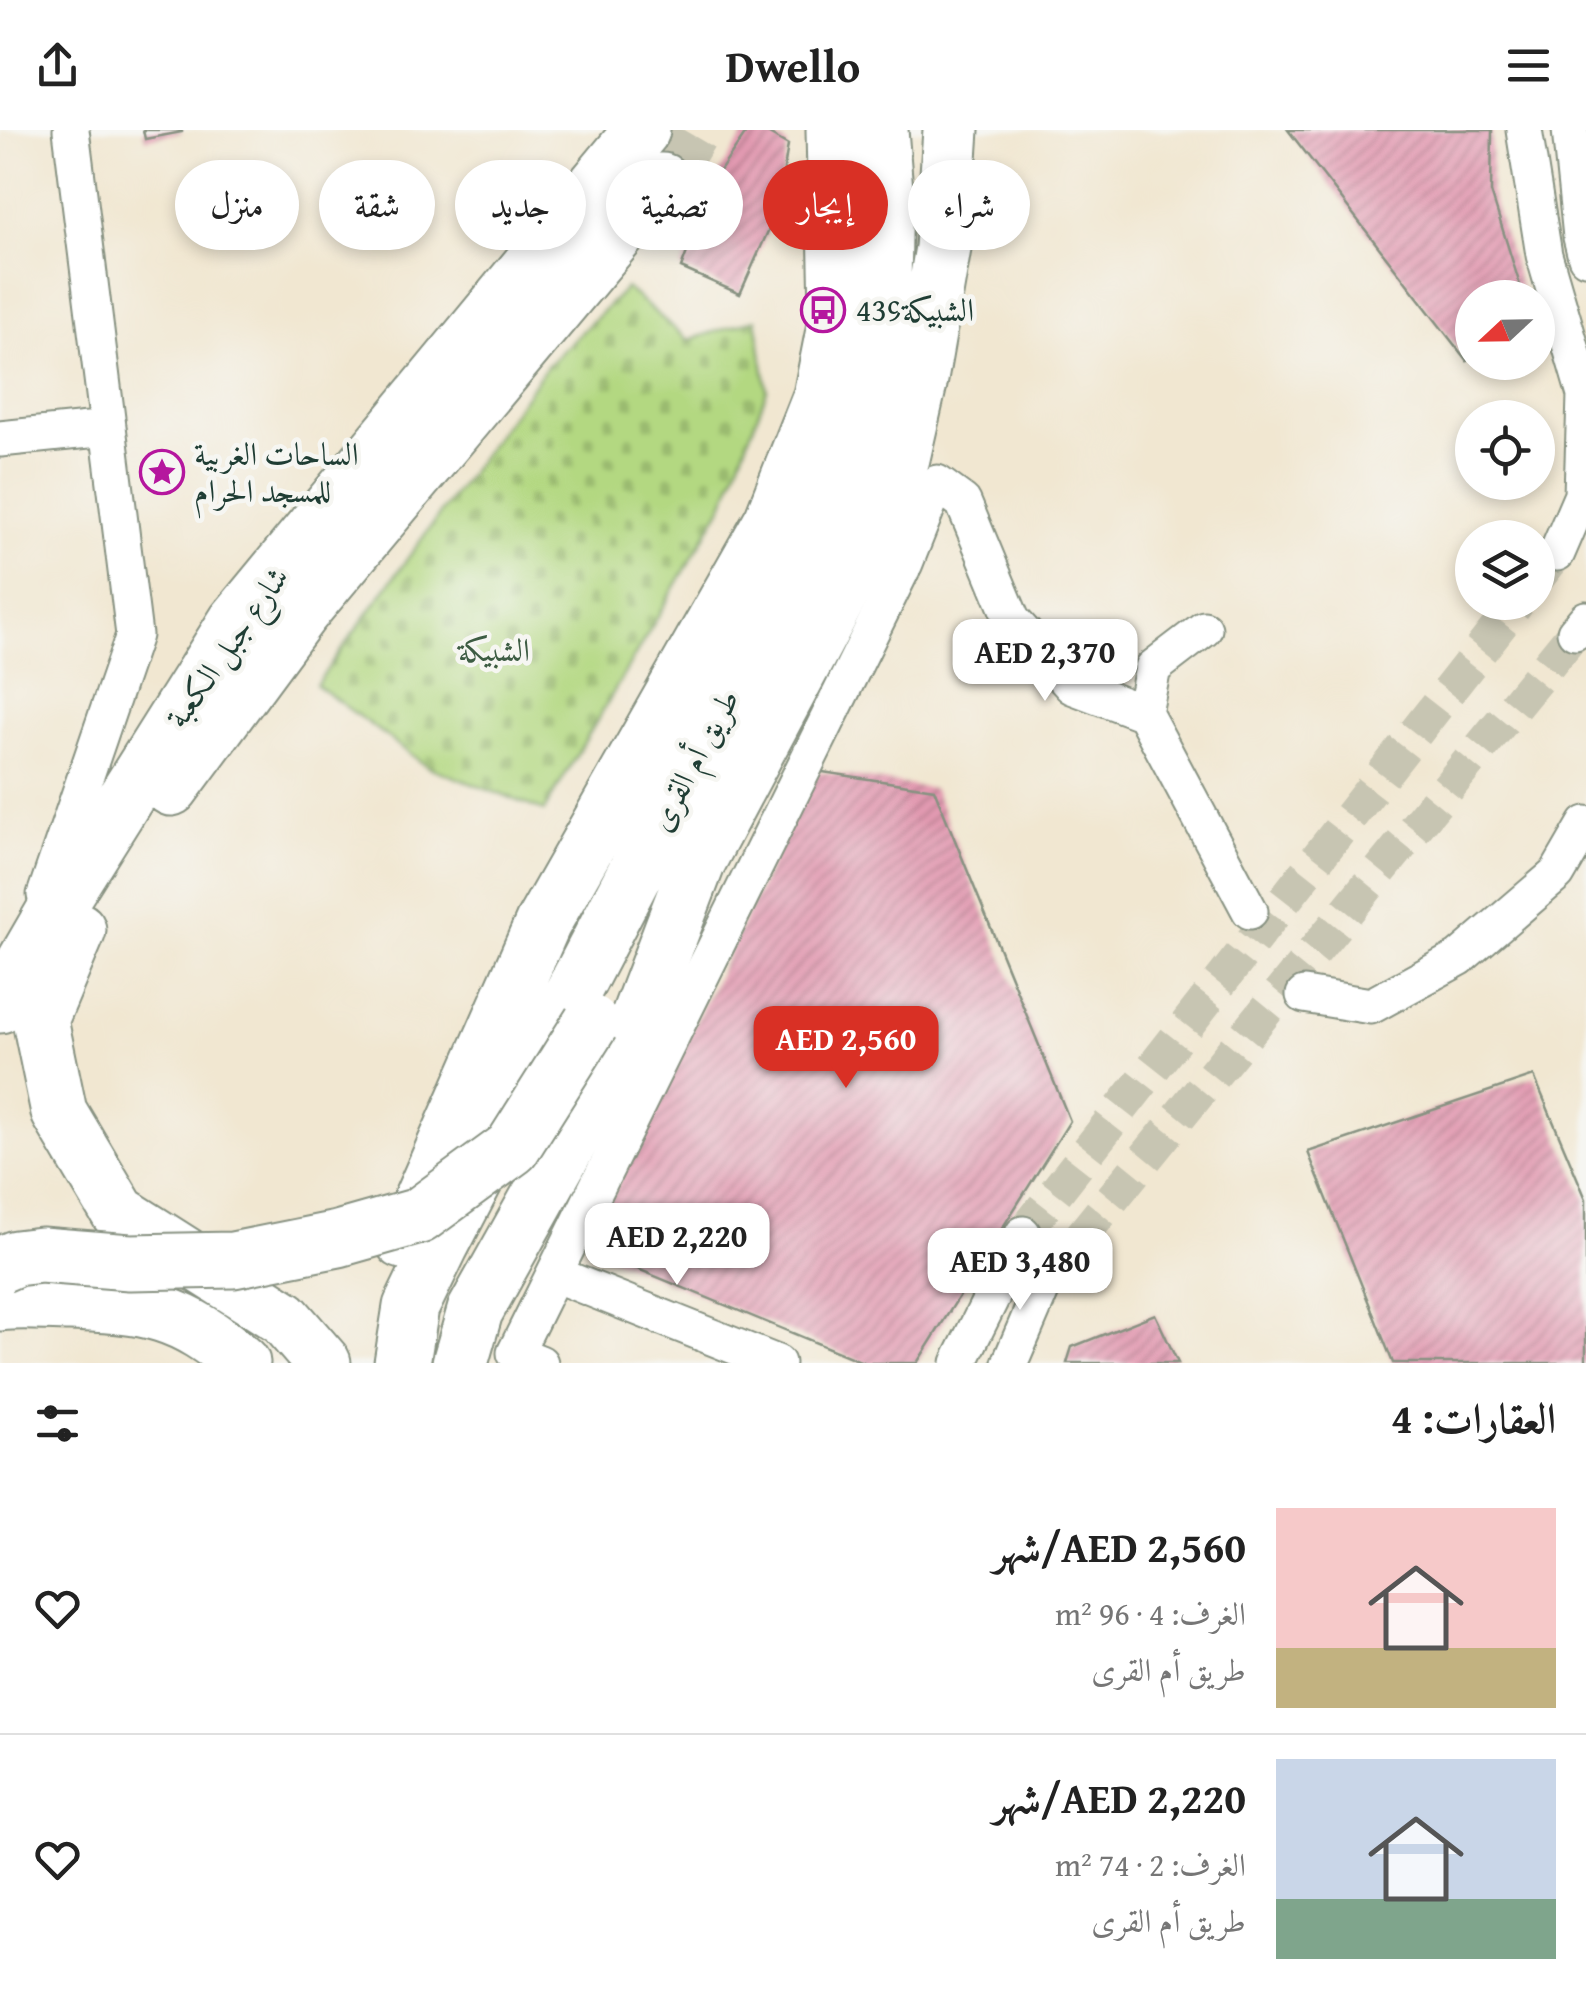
<!DOCTYPE html>
<html lang="ar">
<meta charset="utf-8">
<style>
:root{--surface:#fff;--page:#f6f6f6;--text:#222;--muted:#767676;--line:#e0e0e0;--accent:#d93025}
body{margin:0;font-family:"Gentium Book Plus",Amiri,serif;background:var(--page);color:var(--text);direction:rtl;height:100vh;display:flex;flex-direction:column;font-size:38px;white-space:nowrap}
*{box-sizing:border-box;margin:0}
p{font-size:32px;color:var(--muted)}
.icon{flex:none;width:55px;height:55px;fill:none;stroke:currentColor;stroke-width:2;stroke-linecap:round;stroke-linejoin:round}
.map{position:relative;height:1233px;overflow:hidden;direction:ltr}
.panel{display:flex;flex-direction:column;background:var(--surface);flex:1}
.panel>*{flex:none}
.guide{position:absolute;left:30px;top:30px;width:1000px;height:90px;direction:rtl;display:flex;gap:20px}
.needle{width:65px;rotate:248deg}
.fabs{position:absolute;left:1455px;top:150px;display:grid;gap:20px}
.fabs a{display:grid;place-items:center;width:100px;height:100px;border-radius:50%;background:var(--surface);box-shadow:0 5px 15px #0003;font-size:50px}
.price{position:absolute;translate:-50% -85px;padding:0 22px;border-radius:20px;background:#fff;color:#222;font-size:32px;line-height:65px;filter:drop-shadow(0 2px 5px #0008)}
.price::after{content:'';position:absolute;left:50%;top:60px;width:30px;height:22px;margin-left:-15px;background:inherit;clip-path:polygon(0 0,100% 0,50% 100%)}
.price.on{background:var(--accent);color:#fff}
ul{padding:0;list-style:none}
li{display:flex;align-items:center;gap:30px;height:250px;padding:0 30px}
li+li{border-top:2px solid var(--line)}
li span{display:grid;place-items:center;flex:none;width:280px;height:200px;border-radius:0px;color:#555}
li>.icon{margin-inline-start:auto}
span .icon{width:120px;height:120px;fill:#fffc;stroke-width:1}
li b{font-size:42px}
h2{display:flex;justify-content:space-between;align-items:center;height:120px;padding:0 30px;font-size:42px}
.chip{padding:0 35px;border-radius:45px;background:var(--surface);box-shadow:0 5px 15px #0003;font-size:35px;line-height:90px}
.chip.on{background:var(--accent);color:#fff}
header{display:flex;justify-content:space-between;align-items:center;height:130px;padding:0 30px;background:var(--surface);font-size:45px;font-weight:700}
.map>svg:first-child{display:block}
</style>
<header><svg class="icon" aria-label="menu" viewBox="0 0 24 24"><path d="M4 6h16M4 12h16M4 18h16"/></svg>Dwello<svg class="icon" aria-label="share" viewBox="0 0 24 24"><path d="M12 15V3M7 8l5-5 5 5M5 13v7h14v-7"/></svg></header>
<div class="map">
<svg width="1586" height="1233" viewBox="0 0 1586 1233">
<defs>
<pattern id="cemetery-stones" width="16" height="16" patternUnits="userSpaceOnUse" patternTransform="scale(2.5)"><rect width="16" height="16" fill="#b3d881"/><path d="M2 7V4a2 2 0 0 1 4 0v3zM10 15v-3a2 2 0 0 1 4 0v3z" fill="#9aba70"/></pattern>
<pattern id="building-hatch" width="6" height="6" patternUnits="userSpaceOnUse" patternTransform="scale(2.5)"><rect width="6" height="6" fill="#e29ab1"/><path d="M-1 1l2-2M0 6l6-6M5 7l2-2" fill="none" stroke="#b77f91"/></pattern>
</defs>
<rect width="100%" height="100%" fill="#f6f6f2"/>
<filter id="ink" filterUnits="userSpaceOnUse"><feTurbulence type="fractalNoise" baseFrequency=".01" numOctaves="2"/><feDisplacementMap in="SourceGraphic" scale="20" xChannelSelector="R" yChannelSelector="G"/><feConvolveMatrix kernelMatrix="1 2 1 2 8 2 1 2 1" color-interpolation-filters="sRGB"/></filter>
<filter id="wash" filterUnits="userSpaceOnUse"><feTurbulence type="fractalNoise" baseFrequency=".0048" numOctaves="4" result="noise"/><feDisplacementMap in="SourceGraphic" scale="40" xChannelSelector="R" yChannelSelector="G"/><feGaussianBlur stdDeviation="2.25" result="paint"/><feColorMatrix in="noise" values="0 0 0 0 0 0 0 0 0 0 0 0 0 0 0 0 0 1.4 0 .05"/><feComposite in="paint" operator="in"/></filter>
<g filter="url(#wash)">
<rect width="100%" height="100%" fill="#f1e7d1"/>
<path fill="url(#cemetery-stones)" stroke="#698a5a" stroke-width="2.5" d="M626,158L688,210L756,189L767,260L723,375L544,681L428,637L316,555L547,236Z"/>
<g id="blocks">
<path fill="url(#building-hatch)" d="M143,0H182V2L145,9Z
M748,0H762L788,15L777,81L740,164L681,138L715,48Z
M1288,0H1492L1491,62L1524,168H1472V227L1467,231Z
M816,641L934,659L1070,991L917,1233H865L587,1118Z
M1534,946L1586,1069V1233H1393L1308,1022Z
M1155,1184L1178,1233H1067L1072,1217Z"/>
</g>
</g>
<g filter="url(#ink)">
<use href="#blocks" fill-opacity="0" stroke="#889282" stroke-width="2.5"/>
<g fill="none" stroke-linecap="round" stroke-linejoin="round">
<path stroke="#c7c5b2" stroke-width="35" stroke-dasharray="35 18" stroke-linecap="butt" d="M1538,447L1557,423
M1023,1104L1518,472
M1045,1151L1575,502"/>
<path stroke="#c7c5b2" stroke-width="55" stroke-dasharray="55 28" stroke-linecap="butt" d="M662,51L692,0"/>
<defs>
<path id="street" d="M1524,0L1544,125L1585,265L1582,365L1557,423
M1570,0L1581,107L1586,127
M0,309L108,298
M1575,502L1586,489
M1144,583L1250,781
M45,765L134,505L71,0
M1304,865L1371,876L1459,828L1557,744L1586,694
M554,1144L777,1233
M540,1233L515,1223L905,433L937,353L963,372L1012,490L1072,556L1144,583L1153,538L1204,499
M959,1233L1023,1104
M1010,1233L1045,1151"/>
<path id="highway" d="M171,658L301,482L662,51
M46,855L40,890L59,982L119,1083L284,1188L323,1233
M0,875L59,773L236,492L642,0
M40,890L78,800
M403,1111L543,793L772,390L821,266L838,180L834,0
M0,1173C23,1170 47,1173 70,1173C148,1176 181,1180 242,1233
M402,1233L411,1177L441,1115L848,334L882,199L885,60L880,0
M460,1233L475,1181L637,891L698,731L871,406L902,328L920,249L943,118L951,0"/>
</defs>
<use href="#street" stroke="#889282" stroke-width="39"/>
<use href="#highway" stroke="#889282" stroke-width="59"/>
<use href="#street" stroke="#fff" stroke-width="35"/>
<use href="#highway" stroke="#fff" stroke-width="55"/>
<defs>
<path id="highway-bridge" d="M0,1135L16,1128L41,1125L130,1132L233,1130L338,1109L419,1086L512,1018L591,893"/>
</defs>
<use href="#highway-bridge" stroke="#889282" stroke-width="59" stroke-linecap="butt"/>
<use href="#highway-bridge" stroke="#fff" stroke-width="55"/>
</g>
</g>
<defs>
<symbol id="bus-ring" viewBox="-11 -11 22 22"><circle r="9.5" fill="#f6f6f2" stroke="#b5179e" stroke-width="1.5"/><path d="M-5-6H5V4H4V6H2V4H-2V6H-4V4H-5ZM-3.5-4V0h7V-4ZM-3.5 1.2v1.5H-2V1.2ZM2 1.2v1.5H3.5V1.2Z" fill="#b5179e"/></symbol>
<symbol id="sight-ring" viewBox="-11 -11 22 22"><circle r="9.5" fill="#f6f6f2" stroke="#b5179e" stroke-width="1.5"/><path d="M0-6L1.8-2.2L6-1.7L2.9 1.2L3.7 5.4L0 3.3L-3.7 5.4L-2.9 1.2L-6-1.7L-1.8-2.2Z" fill="#b5179e"/></symbol>
</defs>
<g fill-rule="evenodd">
<use href="#bus-ring" x="798" y="155" width="50" height="50"/>
<use href="#sight-ring" x="137" y="317" width="50" height="50"/>
</g>
<g text-anchor="middle" stroke-width="9" stroke-linejoin="round" paint-order="stroke">
<g font-size="32" fill="#1f3d34" stroke="#f6f6f2" text-anchor="start">
<text x="856" y="191">الشبيكة439</text>
<text x="194" y="335">الساحات الغربية<tspan x="194" dy="37">للمسجد الحرام</tspan></text>
</g>
<g font-size="32" fill="#1f3d34" stroke="#f6f6f2">
<text transform="translate(227 517) rotate(-55)" y="11">شارع جبل الكعبة</text>
<text transform="translate(694 630) rotate(-62)" y="11">طريق أم القرى</text>
</g>
<g font-size="32" fill="#3d5c43" stroke="#f6f6f2">
<text x="494" y="531">الشبيكة</text>
</g>
</g>
</svg>
<div class="fabs">
<a><svg class="needle" viewBox="-14 -14 28 28"><path d="M0-13l5 13h-10z" fill="#e53935"/><path d="M0 13l5-13h-10z" fill="#767676"/></svg></a>
<a><svg class="icon" aria-label="locate" viewBox="0 0 24 24"><circle cx="12" cy="12" r="6"/><path d="M12 2v4M12 18v4M2 12h4M18 12h4"/></svg></a>
<a><svg class="icon" aria-label="layers" viewBox="0 0 24 24"><path d="M12 4l9 5-9 5-9-5zM3 14l9 5 9-5"/></svg></a>
</div>
<b class="price" style="left:1045px;top:574px">AED 2,370</b>
<b class="price on" style="left:846px;top:961px">AED 2,560</b>
<b class="price" style="left:677px;top:1158px">AED 2,220</b>
<b class="price" style="left:1020px;top:1183px">AED 3,480</b>
<div class="guide">
<a class="chip">شراء</a>
<a class="chip on">إيجار</a>
<a class="chip">تصفية</a>
<a class="chip">جديد</a>
<a class="chip">شقة</a>
<a class="chip">منزل</a>
</div>
</div>
<section class="panel">
<h2>العقارات: 4<svg class="icon" aria-label="filters" viewBox="0 0 24 24"><path d="M4 7h16M4 17h16"/><circle cx="9" cy="7" r="2"/><circle cx="15" cy="17" r="2"/></svg></h2>
<ul>
<li><span style="background:linear-gradient(#f6c9c9 70%,#c2b280 0)"><svg class="icon" aria-label="home" viewBox="0 0 24 24"><path d="M3 11l9-7 9 7M6 9v11h12V9"/></svg></span><div><b>AED 2,560/شهر</b><p>الغرف: 4 · 96 m²</p><p>طريق أم القرى</p></div><svg class="icon" aria-label="heart" viewBox="0 0 24 24"><path d="M12 20l-8-8c-3-5 5-10 8-4 3-6 11-1 8 4z"/></svg></li>
<li><span style="background:linear-gradient(#c9d6e8 70%,#7fa58c 0)"><svg class="icon" aria-label="home" viewBox="0 0 24 24"><path d="M3 11l9-7 9 7M6 9v11h12V9"/></svg></span><div><b>AED 2,220/شهر</b><p>الغرف: 2 · 74 m²</p><p>طريق أم القرى</p></div><svg class="icon" aria-label="heart" viewBox="0 0 24 24"><path d="M12 20l-8-8c-3-5 5-10 8-4 3-6 11-1 8 4z"/></svg></li>
</ul>
</section>
